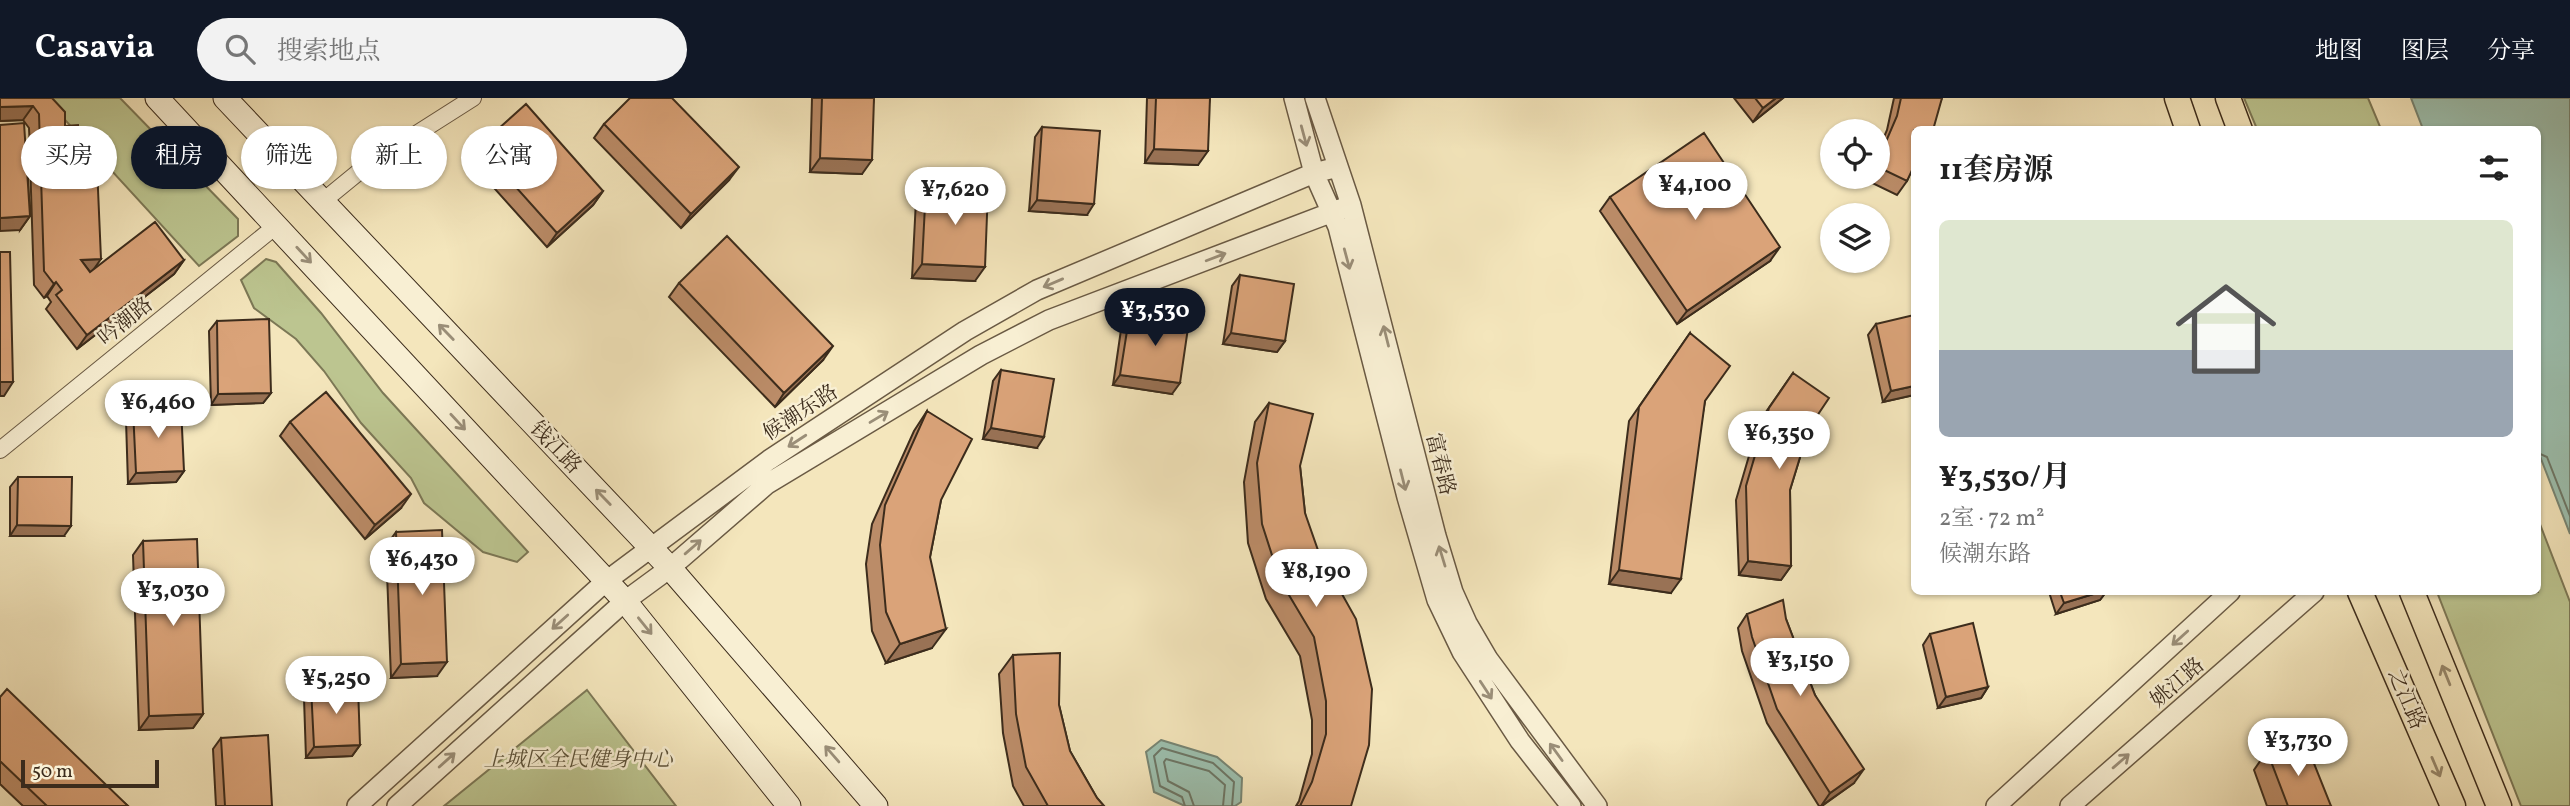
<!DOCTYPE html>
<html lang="zh">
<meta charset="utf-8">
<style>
:root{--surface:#fff;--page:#f2f2f2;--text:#222;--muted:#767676;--line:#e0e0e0;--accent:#111827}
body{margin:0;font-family:Vollkorn,"Noto Serif SC",serif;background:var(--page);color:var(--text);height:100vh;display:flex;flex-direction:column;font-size:26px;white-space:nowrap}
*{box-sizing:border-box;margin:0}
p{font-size:23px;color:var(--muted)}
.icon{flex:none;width:38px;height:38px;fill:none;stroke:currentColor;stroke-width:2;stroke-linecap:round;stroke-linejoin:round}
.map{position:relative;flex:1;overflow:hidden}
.side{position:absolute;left:1911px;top:28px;width:630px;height:469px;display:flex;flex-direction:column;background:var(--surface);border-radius:10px;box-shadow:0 2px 5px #0004}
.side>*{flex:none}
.top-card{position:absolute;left:21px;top:28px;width:665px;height:63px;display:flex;gap:14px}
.controls{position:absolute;left:1820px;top:21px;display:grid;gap:14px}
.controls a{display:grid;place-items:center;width:70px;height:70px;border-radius:50%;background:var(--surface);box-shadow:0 2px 5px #0004;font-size:35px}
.scale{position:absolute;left:21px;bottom:18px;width:138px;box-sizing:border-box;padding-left:7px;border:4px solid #3c2c1c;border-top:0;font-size:19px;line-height:24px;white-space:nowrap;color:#3c2c1c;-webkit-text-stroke:5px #f8efd3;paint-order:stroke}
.price{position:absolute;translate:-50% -60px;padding:0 16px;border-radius:24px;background:#fff;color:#222;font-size:23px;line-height:46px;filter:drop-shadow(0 2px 4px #0008)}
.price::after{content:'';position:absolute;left:50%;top:42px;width:21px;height:16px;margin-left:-10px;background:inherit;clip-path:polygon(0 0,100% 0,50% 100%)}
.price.on{background:var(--accent);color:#fff}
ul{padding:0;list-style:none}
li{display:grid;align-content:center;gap:14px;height:371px;padding:0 28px}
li+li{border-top:2px solid var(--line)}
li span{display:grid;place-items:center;height:217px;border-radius:10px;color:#555}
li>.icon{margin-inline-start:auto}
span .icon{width:126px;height:126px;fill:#fffc;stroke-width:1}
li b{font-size:30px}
h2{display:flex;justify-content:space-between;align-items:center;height:84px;padding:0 28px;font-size:30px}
.pill{padding:0 24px;border-radius:32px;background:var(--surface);box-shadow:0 2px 5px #0004;font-size:24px;line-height:63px}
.pill.on{background:var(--accent);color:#fff}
header{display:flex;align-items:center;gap:42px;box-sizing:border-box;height:98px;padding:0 35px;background:var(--accent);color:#fff}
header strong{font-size:33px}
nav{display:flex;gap:38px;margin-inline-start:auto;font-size:24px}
.search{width:490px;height:63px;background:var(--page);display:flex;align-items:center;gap:18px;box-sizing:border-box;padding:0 24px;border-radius:38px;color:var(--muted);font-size:26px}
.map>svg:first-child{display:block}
</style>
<header>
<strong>Casavia</strong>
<div class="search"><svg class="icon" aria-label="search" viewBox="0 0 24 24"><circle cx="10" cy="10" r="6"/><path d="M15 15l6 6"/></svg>搜索地点</div>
<nav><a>地图</a><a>图层</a><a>分享</a></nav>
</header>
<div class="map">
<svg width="2570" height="708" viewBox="0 0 2570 708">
<rect width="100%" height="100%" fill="#f4e6bc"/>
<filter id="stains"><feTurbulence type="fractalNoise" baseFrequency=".00286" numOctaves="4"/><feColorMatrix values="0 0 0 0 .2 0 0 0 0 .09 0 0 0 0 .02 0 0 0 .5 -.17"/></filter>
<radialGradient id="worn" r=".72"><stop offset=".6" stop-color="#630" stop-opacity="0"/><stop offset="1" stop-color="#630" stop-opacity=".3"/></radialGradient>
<path fill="#bcc590" stroke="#7c7856" stroke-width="2" d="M45,0H120L238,121V138L199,168Z
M2244,0H2368L2381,31H2257Z
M266,161L276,164L321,215L383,295L528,454L517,464L483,454L424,405L411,380L361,325L324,273L296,241L254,210L241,182Z
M2538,421L2570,504V708H2521L2437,494H2538Z
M587,592L676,708H444Z"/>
<path fill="#9cc0af" stroke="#768574" stroke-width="2" d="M2411,0H2570V436L2538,353V32L2423,31Z
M1161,642L1217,659L1242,680L1241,704L1235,708H1185L1154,694L1146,654Z"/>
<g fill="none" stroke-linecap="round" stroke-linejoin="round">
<path stroke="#6c7666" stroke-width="2" d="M2538,355L2547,359L2570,418
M1185,708L1182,699L1160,688L1154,658L1162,650L1213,665L1234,684L1232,708
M1194,708L1189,694L1168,683L1164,664L1166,661L1209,673L1225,687L1223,708"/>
<defs>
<path id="minor" d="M322,104L366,68L473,0
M0,352L277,127"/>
<path id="tertiary" d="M1294,0L1314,75L1338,129L1407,399L1437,502L1462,554L1520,643L1571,708
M1315,0L1351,107L1436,438L1453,494L1467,525L1488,561L1597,708
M357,708L605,484L769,362L965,233L1037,192L1314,75L1338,69
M397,708L625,503L670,470L767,386L981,257L1049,222L1351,107
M1996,708L2230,494
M2070,708L2314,494"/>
<path id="secondary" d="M157,0L625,503L789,708
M225,0L670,470L876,708"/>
<path id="primary" d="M2177,0L2188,32
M2228,0L2240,32
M2360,494L2453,708
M2412,494L2499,708"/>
</defs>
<use href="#minor" stroke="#6a5a44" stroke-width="18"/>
<use href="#tertiary" stroke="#6a5a44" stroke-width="22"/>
<use href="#secondary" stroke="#3c2c1c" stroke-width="25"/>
<use href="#primary" stroke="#3c2c1c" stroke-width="27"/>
<use href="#minor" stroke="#f8efd3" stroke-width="16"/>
<use href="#tertiary" stroke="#f8efd3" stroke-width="19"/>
<use href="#secondary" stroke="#f8efd3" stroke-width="23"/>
<use href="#primary" stroke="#f4e6bc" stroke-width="24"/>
</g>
<path fill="#bb8c68" stroke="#3c2c1c" stroke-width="2" d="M52,0L65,28L79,46L94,171L184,162L174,176L77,251L46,211L51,204L47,198L44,200L34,187L30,62H27L30,118L20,132L26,51H30L29,30L23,22L0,23Z
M812,0H874L862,76L810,74Z
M1147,0H1210L1198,67L1145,65Z
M1734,0H1783L1753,24Z
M1894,0H1942L1907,83L1897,97L1866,82L1867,79H1878V53L1887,32Z
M604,26L729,82L681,130L594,40Z
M1042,29L1087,117L1029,113L1035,39Z
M479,48L603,93L593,107L547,149L469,62Z
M926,88L975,183L912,180L916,102Z
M1610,99L1770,163L1677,226L1600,113Z
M1240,177L1285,243L1277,254L1223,246L1232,188Z
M679,185L823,262L775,309L669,199Z
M1130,214L1172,296L1113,287L1122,225Z
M217,223L271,295L263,305L211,307L209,233Z
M1876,226L1914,297L1883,304L1868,237Z
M1690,235L1705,303L1671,495L1609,486L1629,323Z
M1001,272L1037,350L983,341L993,283Z
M1793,275L1809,330L1790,392L1791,468L1781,482L1739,477L1736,402L1759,324Z
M1269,305L1300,368L1305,415L1351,708H1296L1299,703L1312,656V622L1300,558L1266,501L1248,445L1244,384L1255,324Z
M133,311L184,373L176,384L128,386L126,322Z
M927,313L941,402L930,459L932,550L886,565L872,533L866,466L872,426L914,333Z
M290,324L401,410L365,441L280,338Z
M18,379L64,438H10V389Z
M396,434L437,578L391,580L386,448Z
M143,443L203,616L193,630L139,632L133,457Z
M2049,494H2106L2100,502L2056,516Z
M1747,516L1786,521L1815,597L1854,685L1822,708H1819L1767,625L1742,553L1738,530Z
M1930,536L1988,589L1981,600L1938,610L1923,547Z
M1013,557L1059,607L1070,653L1097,700L1104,708H1024L1013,688L1003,635L999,576Z
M311,589L360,647L352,658L306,660L304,600Z
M0,599L128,708H23L0,686Z
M221,640L272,708H216L213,651Z
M2267,653L2331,708H2267L2254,672Z"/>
<path fill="#997255" stroke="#3c2c1c" stroke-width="2" d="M1776,0H1783L1753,24L1763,10Z
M33,8L23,22L0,23V9Z
M1154,51L1208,53L1198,67L1145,65Z
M820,60L872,62L862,76L810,74Z
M739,69L729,82L681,130L691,116Z
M603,93L593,107L547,149L557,135Z
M1037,102L1094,106L1087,117L1029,113Z
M30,118L20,132L0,133V120Z
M1780,149L1770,163L1677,226L1687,213Z
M101,161L91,175L81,162Z
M184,162L174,176L77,251L87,237Z
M922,166L985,169L975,183L912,180Z
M56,184L47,198L44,200L54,186Z
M1231,235L1285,243L1277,254L1223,246Z
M833,248L823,262L775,309L784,295Z
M1120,277L1180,285L1172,296L1113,287Z
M0,284H13L4,298H0Z
M1914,288V297L1883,304L1891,293Z
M271,295L263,305L211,307L218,296Z
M991,330L1044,339L1037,350L983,341Z
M184,373L176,384L128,386L136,375Z
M411,396L401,410L365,441L375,427Z
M17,427L71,428L64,438H10Z
M1748,463L1791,468L1781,482L1739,477Z
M1619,472L1681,481L1671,495L1609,486Z
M2100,494H2106L2100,502L2056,516L2064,505Z
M946,531L932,550L886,565L900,546Z
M447,564L437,578L391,580L401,566Z
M1988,589L1981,600L1938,610L1946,599Z
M203,616L193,630L139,632L149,618Z
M360,647L352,658L306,660L314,649Z
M1864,671L1854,685L1821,708L1830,695Z"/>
<path fill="#daa379" stroke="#3c2c1c" stroke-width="2" d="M0,0H52L65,14V28L78,27L79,46L96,45L101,161L81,162L90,174L155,124L184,162L87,237L56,197L62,192L56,184L54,186L44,173L39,16L33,8L0,9Z
M630,0H672L739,69L691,116L604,26Z
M822,0H874L872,62L820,60Z
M1156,0H1210L1208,53L1154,51Z
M1755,0H1776L1763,10Z
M1901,0H1942L1933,32H1914V68L1907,83L1878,69V62L1897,18Z
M526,6L603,93L557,135L479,48Z
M24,25L30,118L0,120V27Z
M1042,29L1100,33L1094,106L1037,102Z
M1704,35L1780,149L1687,213L1610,99Z
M33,50L34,58H26V51Z
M926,88L988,91L985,169L922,166Z
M727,138L833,248L784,295L679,185Z
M0,154H10L13,284H0Z
M1240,177L1294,186L1285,243L1231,235Z
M1130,214L1189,223L1180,285L1120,277Z
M1914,217V288L1891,293L1876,226Z
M269,221L271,295L218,296L217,223Z
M1690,235L1730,268L1705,303L1681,481L1619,472L1639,309Z
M1001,272L1054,281L1044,339L991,330Z
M1793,275L1829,300L1809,330L1790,392L1791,468L1748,463L1746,388L1769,310Z
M326,294L411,396L375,427L290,324Z
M1269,305L1313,316L1300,368L1305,415L1319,455L1356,521L1372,591L1369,647L1351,708H1300L1312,684L1326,636V603L1314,539L1280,482L1262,426L1257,365Z
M181,309L184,373L136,375L133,311Z
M927,313L972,341L941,402L930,459L946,531L900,546L886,514L880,447L885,407Z
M18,379H72L71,428L17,427Z
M442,432L447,564L401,566L396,434Z
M197,441L203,616L149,618L143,443Z
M2060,494H2100L2064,505Z
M1783,502L1786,521L1815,597L1864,671L1830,695L1777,611L1752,539L1747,516Z
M1973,525L1988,589L1946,599L1930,536Z
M1060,555L1059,607L1070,653L1097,700L1104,708H1048L1026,669L1016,616L1013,557Z
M358,588L360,647L314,649L311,589Z
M7,591L128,708H47L0,663V599Z
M268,637L272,708H225L221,640Z
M2289,644L2295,658L2309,653L2331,708H2288L2267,653Z"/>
<defs><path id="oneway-shaft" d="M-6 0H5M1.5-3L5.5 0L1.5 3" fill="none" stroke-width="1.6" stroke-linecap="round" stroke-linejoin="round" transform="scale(1.75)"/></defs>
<g stroke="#9a8e78">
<use href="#oneway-shaft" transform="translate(1304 38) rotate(75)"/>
<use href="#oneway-shaft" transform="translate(304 157) rotate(47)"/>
<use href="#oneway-shaft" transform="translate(1216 159) rotate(-21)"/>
<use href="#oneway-shaft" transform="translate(1347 161) rotate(75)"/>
<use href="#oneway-shaft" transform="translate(1053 185) rotate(157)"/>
<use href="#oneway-shaft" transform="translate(446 234) rotate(-134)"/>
<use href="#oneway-shaft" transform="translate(1386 238) rotate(-104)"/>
<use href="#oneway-shaft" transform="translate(879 319) rotate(-31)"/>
<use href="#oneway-shaft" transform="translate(458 324) rotate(47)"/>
<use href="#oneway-shaft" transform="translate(797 343) rotate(147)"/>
<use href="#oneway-shaft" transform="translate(1403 382) rotate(76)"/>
<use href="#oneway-shaft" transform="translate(603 399) rotate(-134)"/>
<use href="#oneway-shaft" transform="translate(693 449) rotate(-41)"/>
<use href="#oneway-shaft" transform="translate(1442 458) rotate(-107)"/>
<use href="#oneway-shaft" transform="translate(560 524) rotate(138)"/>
<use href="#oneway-shaft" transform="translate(645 528) rotate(51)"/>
<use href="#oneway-shaft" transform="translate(2180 540) rotate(138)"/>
<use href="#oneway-shaft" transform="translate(1486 592) rotate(57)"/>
<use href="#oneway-shaft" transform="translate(1556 654) rotate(-126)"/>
<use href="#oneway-shaft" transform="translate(832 656) rotate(-131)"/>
<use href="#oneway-shaft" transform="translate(447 662) rotate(-42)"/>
<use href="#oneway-shaft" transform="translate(2121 663) rotate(-41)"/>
</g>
<g stroke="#98896c">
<use href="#oneway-shaft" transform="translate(2446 577) rotate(-112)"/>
<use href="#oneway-shaft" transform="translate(2436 669) rotate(67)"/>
</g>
<g text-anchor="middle" stroke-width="5" stroke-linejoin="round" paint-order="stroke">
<g font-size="21" fill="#3c2c1c" stroke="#f8efd3">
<text transform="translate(125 223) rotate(-39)" y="7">吟潮路</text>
<text transform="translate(800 314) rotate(-33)" y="7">候潮东路</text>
<text transform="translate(556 349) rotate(46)" y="7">钱江路</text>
<text transform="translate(1441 366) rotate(76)" y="7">富春路</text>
<text transform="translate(2177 584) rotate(-41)" y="7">姚江路</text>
<text transform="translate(2407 601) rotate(67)" y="7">之江路</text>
</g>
<g font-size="21" font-style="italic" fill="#5c5239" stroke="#f8efd3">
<text x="578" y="668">上城区全民健身中心</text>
</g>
</g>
<rect width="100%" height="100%" filter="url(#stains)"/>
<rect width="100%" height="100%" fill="url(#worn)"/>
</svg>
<div class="controls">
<a><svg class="icon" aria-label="locate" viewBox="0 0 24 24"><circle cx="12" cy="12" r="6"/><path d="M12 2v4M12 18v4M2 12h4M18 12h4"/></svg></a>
<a><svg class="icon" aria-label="layers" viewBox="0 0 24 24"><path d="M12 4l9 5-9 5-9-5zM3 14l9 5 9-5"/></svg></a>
</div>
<div class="scale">50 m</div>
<b class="price" style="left:1695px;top:124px">¥4,100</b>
<b class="price" style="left:955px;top:129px">¥7,620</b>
<b class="price on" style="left:1155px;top:250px">¥3,530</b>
<b class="price" style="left:158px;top:342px">¥6,460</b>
<b class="price" style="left:1779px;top:373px">¥6,350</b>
<b class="price" style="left:422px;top:499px">¥6,430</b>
<b class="price" style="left:1316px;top:511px">¥8,190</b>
<b class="price" style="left:173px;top:530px">¥3,030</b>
<b class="price" style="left:1800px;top:600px">¥3,150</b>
<b class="price" style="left:336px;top:618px">¥5,250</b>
<b class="price" style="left:2298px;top:680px">¥3,730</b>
<div class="top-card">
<a class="pill">买房</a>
<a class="pill on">租房</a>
<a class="pill">筛选</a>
<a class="pill">新上</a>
<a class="pill">公寓</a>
</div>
<section class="side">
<h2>11套房源<svg class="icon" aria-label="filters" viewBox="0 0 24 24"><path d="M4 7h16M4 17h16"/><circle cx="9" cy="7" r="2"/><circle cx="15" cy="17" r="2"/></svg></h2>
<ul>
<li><span style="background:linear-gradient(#dfe7d0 60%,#9aa5b1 0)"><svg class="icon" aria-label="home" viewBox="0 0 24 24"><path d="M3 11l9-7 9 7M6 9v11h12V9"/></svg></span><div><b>¥3,530/月</b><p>2室 · 72 m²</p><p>候潮东路</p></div></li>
</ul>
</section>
</div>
